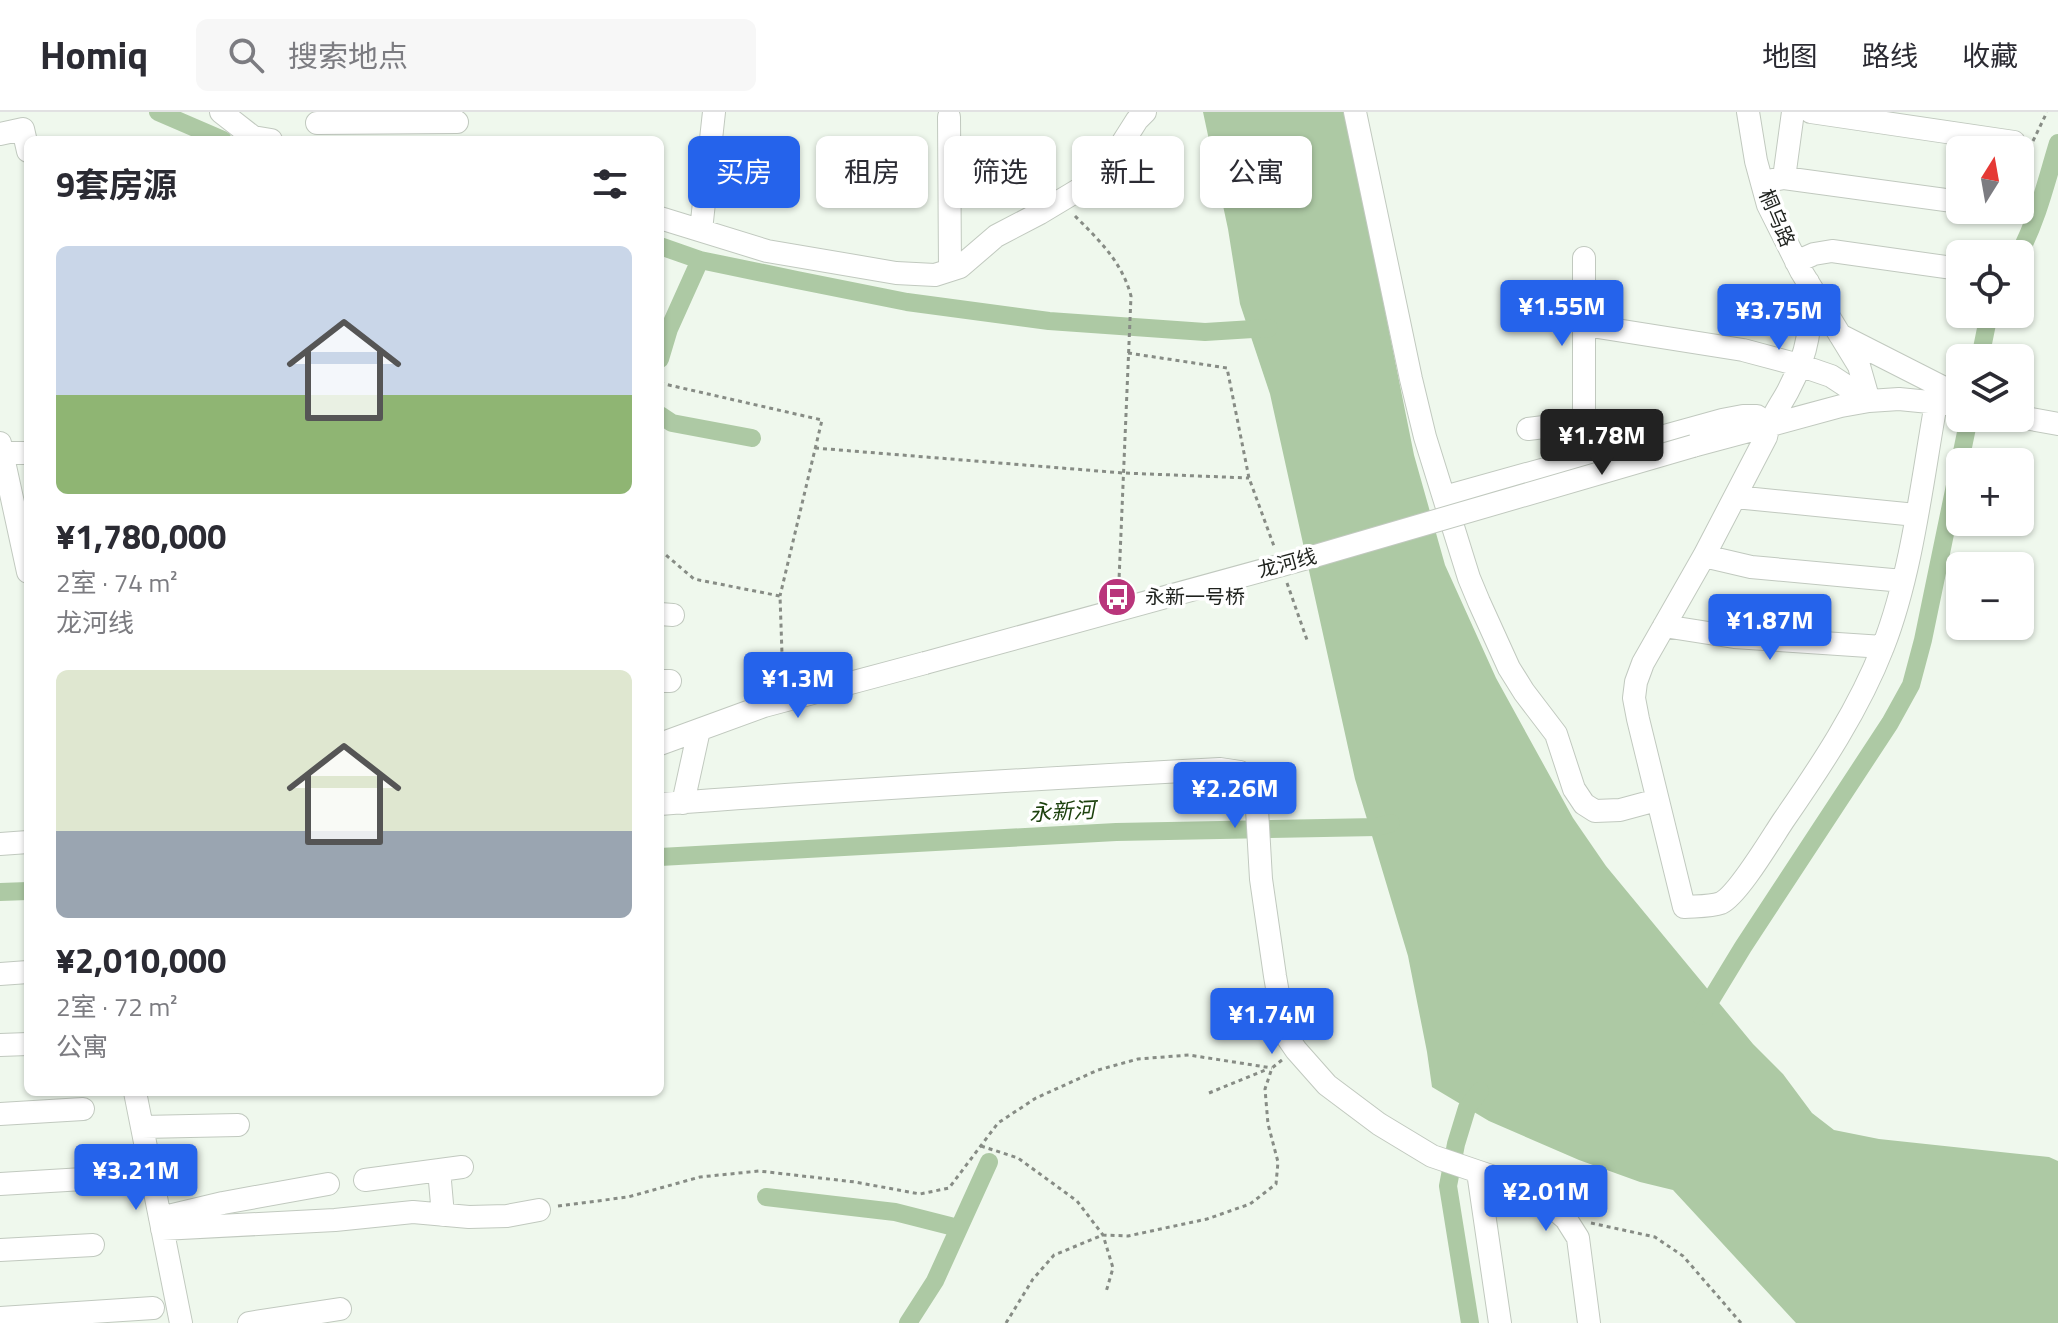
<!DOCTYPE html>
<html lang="zh">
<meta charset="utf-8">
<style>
:root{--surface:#fff;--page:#f7f7f7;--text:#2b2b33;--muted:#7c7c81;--line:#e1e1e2;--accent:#2563eb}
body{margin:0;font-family:"Titillium Web","Noto Sans SC",sans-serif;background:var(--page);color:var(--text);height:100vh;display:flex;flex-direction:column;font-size:30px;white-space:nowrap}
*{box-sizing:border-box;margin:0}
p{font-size:26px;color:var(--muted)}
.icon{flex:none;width:44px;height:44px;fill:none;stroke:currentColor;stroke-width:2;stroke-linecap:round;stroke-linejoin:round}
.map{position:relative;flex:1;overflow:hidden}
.side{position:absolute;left:24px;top:24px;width:640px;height:960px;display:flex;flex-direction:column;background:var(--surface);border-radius:12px;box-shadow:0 2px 6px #0004}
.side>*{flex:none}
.guide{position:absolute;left:688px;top:24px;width:760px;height:72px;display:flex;gap:16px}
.needle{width:52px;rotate:11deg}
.fabs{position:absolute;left:1946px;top:24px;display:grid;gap:16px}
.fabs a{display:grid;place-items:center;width:88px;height:88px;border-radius:12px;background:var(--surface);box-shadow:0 2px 6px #0004;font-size:40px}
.price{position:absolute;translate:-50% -68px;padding:0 18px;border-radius:8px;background:var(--accent);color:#fff;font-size:26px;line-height:52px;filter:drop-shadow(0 2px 4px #0008)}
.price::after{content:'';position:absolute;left:50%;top:48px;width:24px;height:18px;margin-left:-12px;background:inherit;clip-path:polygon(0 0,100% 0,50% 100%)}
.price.active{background:#222;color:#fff}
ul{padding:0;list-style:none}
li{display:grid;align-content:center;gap:16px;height:424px;padding:0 32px}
li span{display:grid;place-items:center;height:248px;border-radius:12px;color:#555}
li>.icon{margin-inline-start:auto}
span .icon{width:144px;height:144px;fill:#fffc;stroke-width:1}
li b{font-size:34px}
h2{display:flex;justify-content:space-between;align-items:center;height:96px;padding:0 32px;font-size:34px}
.tag{padding:0 28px;border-radius:12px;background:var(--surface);box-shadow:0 2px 6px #0004;font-size:28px;line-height:72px}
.tag.active{background:var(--accent);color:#fff}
header{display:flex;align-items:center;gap:48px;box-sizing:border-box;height:112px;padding:0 40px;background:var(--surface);border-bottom:2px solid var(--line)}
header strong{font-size:38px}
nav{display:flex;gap:44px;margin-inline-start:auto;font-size:28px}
.search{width:560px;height:72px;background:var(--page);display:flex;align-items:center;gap:20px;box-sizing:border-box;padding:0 28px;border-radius:12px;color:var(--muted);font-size:30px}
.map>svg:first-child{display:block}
</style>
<header>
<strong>Homiq</strong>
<div class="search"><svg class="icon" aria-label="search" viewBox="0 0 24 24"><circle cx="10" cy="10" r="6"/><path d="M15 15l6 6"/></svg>搜索地点</div>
<nav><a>地图</a><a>路线</a><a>收藏</a></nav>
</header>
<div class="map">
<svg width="2058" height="1211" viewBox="0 0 2058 1211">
<rect width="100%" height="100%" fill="#eff8ed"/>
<path fill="#adc9a4" d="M1203,0H1345L1414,343L1445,453L1496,566L1573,706L1606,754L1753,932L1783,962L1812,1001L1834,1018L1879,1027L2010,1041L2049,1045L2058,1049V1211H1796L1673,1078L1640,1070L1579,1048L1489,1009L1432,975L1427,940L1408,844L1355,667L1270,282L1240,192L1228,117Z"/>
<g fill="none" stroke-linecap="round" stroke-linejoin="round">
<path stroke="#adc9a4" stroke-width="18" d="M158,0L223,28
M660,134L700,148L797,168L907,190L1049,209L1205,220L1269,216
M2019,142C2038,106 2046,70 2058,31
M1980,246L1989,202
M660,247L669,217L700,148
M660,303L672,311L752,326
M660,745L1116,720L1377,715L1391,711
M0,780L28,779
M1701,904L1743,835L1890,611L1911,573L1923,528L1969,306
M766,1085L895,1100L958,1116
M908,1211L935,1169L989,1050
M1470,1211L1448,1074L1456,1032L1467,996L1480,979"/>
<defs>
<path id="minor" d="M221,0L253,25L271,28
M1355,0L1411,267L1425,325L1469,466L1479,490L1509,556L1524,580L1556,622L1574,677L1584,692L1595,699L1620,698L1657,688
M1748,0L1756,49L1768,93L1801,159L1859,254L1869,289
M1811,0L2014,30
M949,5L950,158
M317,11L457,10
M0,22L23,17L28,39
M1784,66L1793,0
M1762,70L1784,66L1960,90
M660,106L767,139L896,161L935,163L960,155L996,124L1040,101L1080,77L1111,49L1137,8L1145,0
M701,118L714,0
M1796,150L1814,142L1832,139L1960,157
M1808,170C1812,215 1809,239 1788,279C1780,294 1769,308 1766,325L1704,444L1643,551L1636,570L1634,586L1638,607L1684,795C1695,794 1710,795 1721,791C1738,783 1771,727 1783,709C1821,654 1859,597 1883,535C1912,461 1922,369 1936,291
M1585,213L1743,238L1799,253L1831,264L1869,289
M1840,223L1960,284
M2020,305L2058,312
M1528,317L1584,310V146
M0,331L28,460
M1693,334L1841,294L1869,289L1899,287L1960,293
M2,341H28
M1444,385L1722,308L1743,304H1757L1768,314
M1735,385L1916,403
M1704,444L1751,455L1903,469
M660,502L673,503
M1664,514L1734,525L1883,535
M660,569H670
M660,632L764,594L925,551
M683,691L699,618
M660,692C847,678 1033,667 1220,657L1240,660L1248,666L1256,680L1261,767L1275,864L1285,922L1296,938L1327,973L1379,1012L1432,1044L1491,1064L1551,1094L1566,1107L1578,1126L1589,1211
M0,732L28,730
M0,862L28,860
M0,933L28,932
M135,980L181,1211
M0,1002L83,997
M142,1015L238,1013
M439,1058L443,1103
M1478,1060L1500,1211
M365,1068L462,1055
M0,1072L100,1066
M160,1106L223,1091L328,1072
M162,1117L335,1108L413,1100L469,1105L507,1104L539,1098
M0,1138L93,1133
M0,1206L153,1196
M249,1211L340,1197"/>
</defs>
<use href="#minor" stroke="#c1c9bf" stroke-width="24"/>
<path stroke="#878c85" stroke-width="3" stroke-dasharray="4 4" stroke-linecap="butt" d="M2033,29L2047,0
M2020,86L2027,43
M1075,104C1099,128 1122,150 1131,184L1119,468
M1128,241L1227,256L1249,366L1275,437
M660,271L822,308L780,484
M815,336L1123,361L1249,366
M660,438L694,467L780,484L782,542L787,567
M1287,471L1307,528
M1209,981L1268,957
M981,1034L1018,1046L1077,1089L1103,1123L1113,1156L1106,1180
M558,1094L628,1085L700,1065L759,1059L855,1070L920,1082L949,1076L998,1011L1036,986L1098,958L1138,947L1189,943L1272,956
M1591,1111L1655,1125L1683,1144L1741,1211
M1006,1211L1033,1167L1054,1143L1103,1123L1128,1124L1207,1107L1250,1092L1276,1072L1278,1050L1268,1012L1265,977L1272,956L1282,948"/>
<use href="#minor" stroke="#fff" stroke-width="22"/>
<defs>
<path id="minor-bridge" d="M925,551L1315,444L1693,334"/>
</defs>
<use href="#minor-bridge" stroke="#c1c9bf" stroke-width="24" stroke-linecap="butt"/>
<use href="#minor-bridge" stroke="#fff" stroke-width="22"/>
</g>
<defs>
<symbol id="bus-disc" viewBox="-11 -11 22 22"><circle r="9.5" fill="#b9357b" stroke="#fff"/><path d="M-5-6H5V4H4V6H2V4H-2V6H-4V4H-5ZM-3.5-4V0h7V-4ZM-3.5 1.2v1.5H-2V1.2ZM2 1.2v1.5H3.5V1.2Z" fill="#fff"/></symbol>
</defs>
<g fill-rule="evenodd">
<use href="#bus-disc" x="1095" y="463" width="44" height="44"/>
</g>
<g text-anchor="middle" stroke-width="7" stroke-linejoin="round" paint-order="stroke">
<g font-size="20" fill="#1f221e" stroke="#fff">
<text transform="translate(1777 106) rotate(67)" y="7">桐乌路</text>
<text transform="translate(1287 451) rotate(-15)" y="7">龙河线</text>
</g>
<g font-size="20" fill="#1f221e" stroke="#fff" text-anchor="start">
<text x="1145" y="492">永新一号桥</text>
</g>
<g font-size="22" font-style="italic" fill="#1c410d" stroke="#fff">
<text transform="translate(1062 699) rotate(-3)" y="8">永新河</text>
</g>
</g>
</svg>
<div class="fabs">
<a><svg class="needle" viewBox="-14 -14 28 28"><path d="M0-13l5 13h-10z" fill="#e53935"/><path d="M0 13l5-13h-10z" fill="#7c7c81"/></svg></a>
<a><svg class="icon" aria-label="locate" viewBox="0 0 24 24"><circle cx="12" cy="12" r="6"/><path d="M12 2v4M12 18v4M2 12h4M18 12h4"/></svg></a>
<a><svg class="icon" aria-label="layers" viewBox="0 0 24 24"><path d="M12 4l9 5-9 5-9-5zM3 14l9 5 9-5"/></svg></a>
<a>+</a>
<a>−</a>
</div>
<b class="price" style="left:1562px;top:236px">¥1.55M</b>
<b class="price" style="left:1779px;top:240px">¥3.75M</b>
<b class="price active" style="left:1602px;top:365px">¥1.78M</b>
<b class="price" style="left:1770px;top:550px">¥1.87M</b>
<b class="price" style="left:798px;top:608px">¥1.3M</b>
<b class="price" style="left:1235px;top:718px">¥2.26M</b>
<b class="price" style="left:1272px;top:944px">¥1.74M</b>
<b class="price" style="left:136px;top:1100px">¥3.21M</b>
<b class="price" style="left:1546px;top:1121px">¥2.01M</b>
<div class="guide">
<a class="tag active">买房</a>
<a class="tag">租房</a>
<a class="tag">筛选</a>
<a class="tag">新上</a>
<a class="tag">公寓</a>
</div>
<section class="side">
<h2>9套房源<svg class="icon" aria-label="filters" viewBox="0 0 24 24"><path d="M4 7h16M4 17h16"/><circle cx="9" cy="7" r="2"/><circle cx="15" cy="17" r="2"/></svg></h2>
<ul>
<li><span style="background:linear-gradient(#c9d6e8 60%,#8fb573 0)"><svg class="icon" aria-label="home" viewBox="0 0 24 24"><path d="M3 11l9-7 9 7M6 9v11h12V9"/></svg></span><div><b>¥1,780,000</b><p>2室 · 74 m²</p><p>龙河线</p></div></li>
<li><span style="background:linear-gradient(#dfe7d0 65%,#9aa5b1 0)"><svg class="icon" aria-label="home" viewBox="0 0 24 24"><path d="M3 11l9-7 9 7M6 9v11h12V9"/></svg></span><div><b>¥2,010,000</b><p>2室 · 72 m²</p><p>公寓</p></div></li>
</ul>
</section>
</div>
